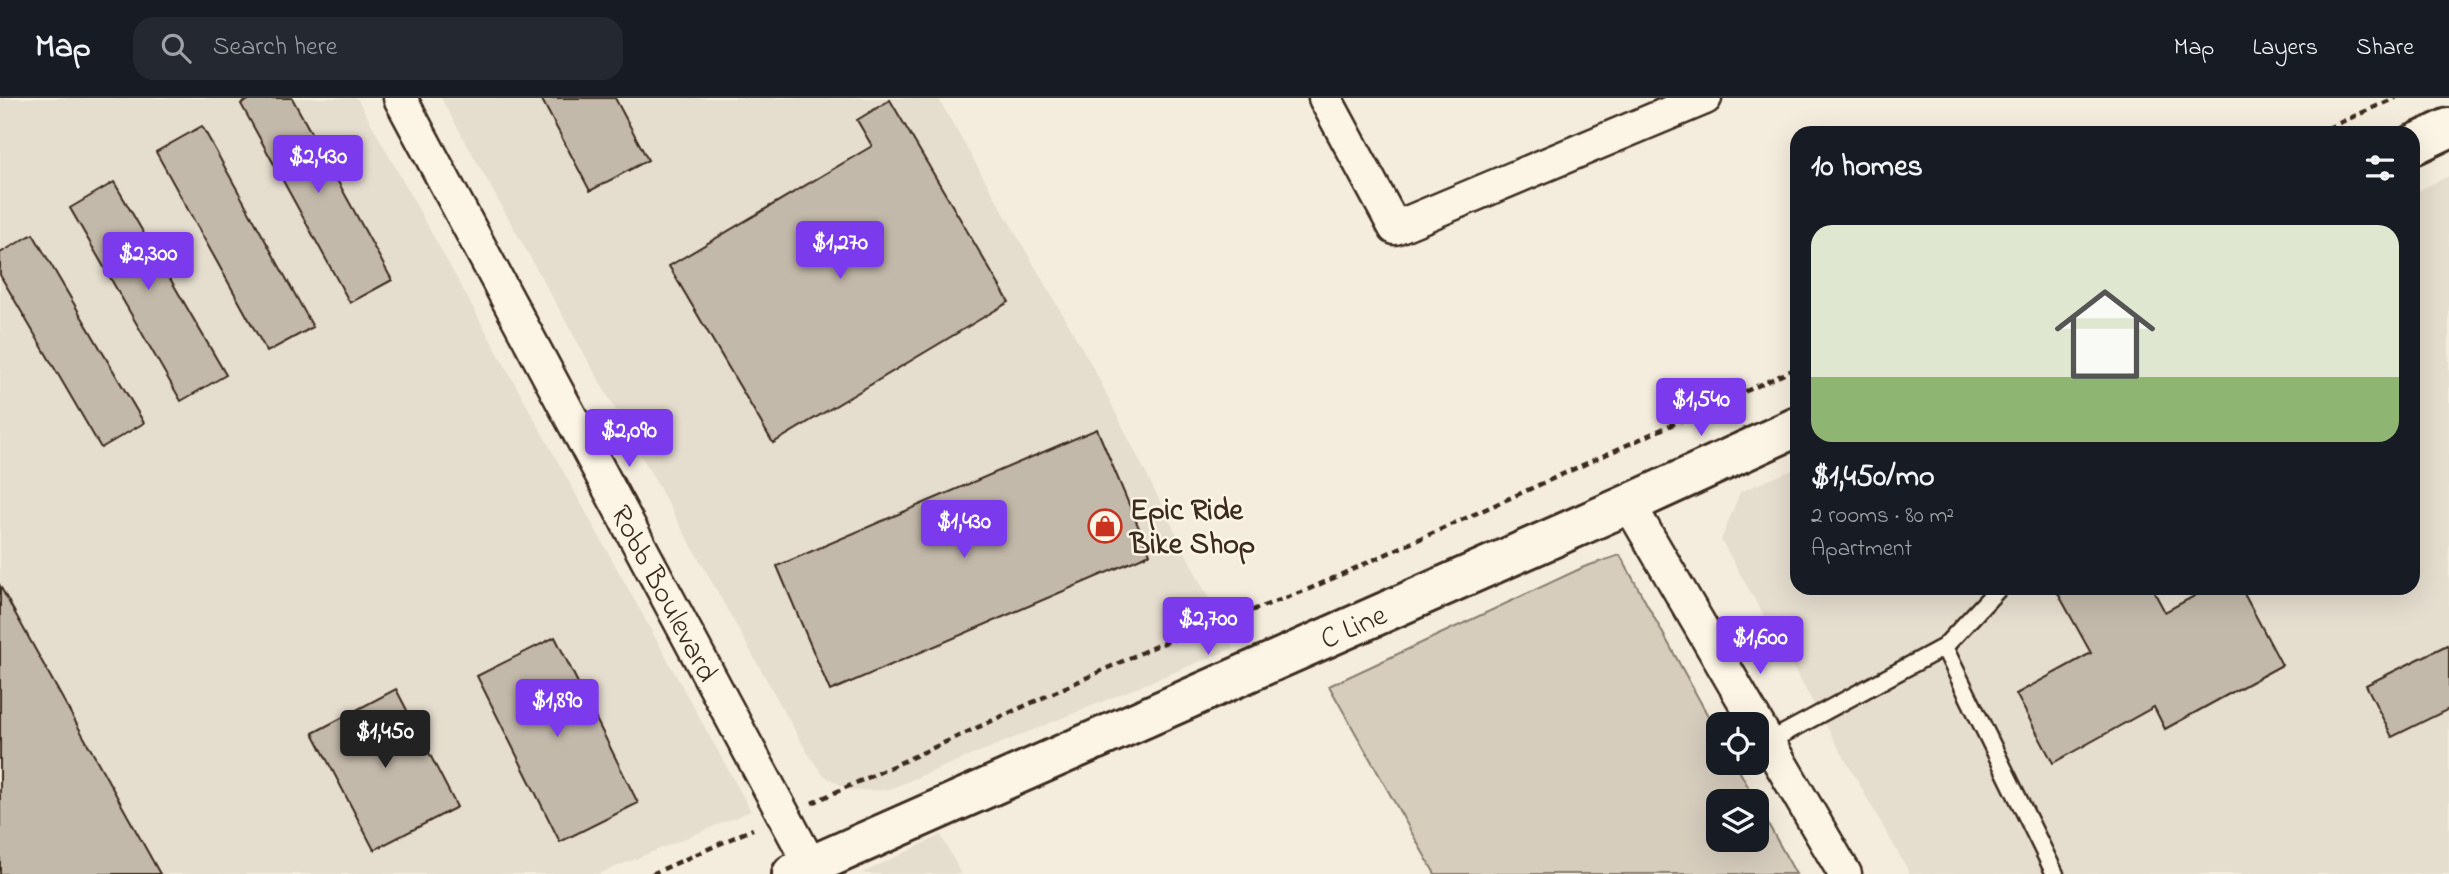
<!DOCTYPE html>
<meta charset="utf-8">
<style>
:root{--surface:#171b24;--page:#242831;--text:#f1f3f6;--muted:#9ea1a6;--line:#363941;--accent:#7c3aed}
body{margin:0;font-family:"Indie Flower",sans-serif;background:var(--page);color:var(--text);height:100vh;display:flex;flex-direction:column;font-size:26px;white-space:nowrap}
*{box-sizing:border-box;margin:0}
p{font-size:23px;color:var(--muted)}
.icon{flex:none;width:38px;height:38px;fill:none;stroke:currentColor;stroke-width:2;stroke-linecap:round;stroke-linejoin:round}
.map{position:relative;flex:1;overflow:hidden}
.sheet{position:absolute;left:1790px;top:28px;width:630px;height:469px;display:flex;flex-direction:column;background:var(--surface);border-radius:21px;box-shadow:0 7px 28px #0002}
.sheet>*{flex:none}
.tools{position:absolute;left:1706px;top:614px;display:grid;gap:14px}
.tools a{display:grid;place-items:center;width:63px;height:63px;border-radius:14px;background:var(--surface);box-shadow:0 7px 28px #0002;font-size:35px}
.price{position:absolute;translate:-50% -60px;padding:0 16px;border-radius:7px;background:var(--accent);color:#fff;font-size:23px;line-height:46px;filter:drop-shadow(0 2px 4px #0008)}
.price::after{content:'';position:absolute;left:50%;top:42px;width:21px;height:16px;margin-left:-10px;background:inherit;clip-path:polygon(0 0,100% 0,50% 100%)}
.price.current{background:#222;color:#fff}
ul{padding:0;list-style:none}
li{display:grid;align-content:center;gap:14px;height:371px;padding:0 21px}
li+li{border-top:2px solid var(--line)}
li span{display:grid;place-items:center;height:217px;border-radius:21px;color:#555}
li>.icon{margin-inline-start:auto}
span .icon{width:126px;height:126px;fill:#fffc;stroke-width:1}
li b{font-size:30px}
h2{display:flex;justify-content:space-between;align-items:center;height:84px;padding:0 21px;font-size:30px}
header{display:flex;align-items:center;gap:42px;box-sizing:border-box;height:98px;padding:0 35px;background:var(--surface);border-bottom:2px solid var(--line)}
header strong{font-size:33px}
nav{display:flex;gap:38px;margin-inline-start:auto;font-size:24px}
.search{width:490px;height:63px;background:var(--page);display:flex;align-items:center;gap:18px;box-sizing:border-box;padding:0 24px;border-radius:21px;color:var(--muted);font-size:26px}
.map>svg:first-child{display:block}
</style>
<header>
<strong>Map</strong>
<div class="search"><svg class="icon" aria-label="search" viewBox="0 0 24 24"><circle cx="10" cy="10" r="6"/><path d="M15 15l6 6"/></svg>Search here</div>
<nav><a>Map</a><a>Layers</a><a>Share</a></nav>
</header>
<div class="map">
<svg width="2449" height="776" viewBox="0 0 2449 776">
<rect width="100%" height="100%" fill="#f4eddd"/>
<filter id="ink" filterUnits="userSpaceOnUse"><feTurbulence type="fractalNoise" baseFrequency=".0143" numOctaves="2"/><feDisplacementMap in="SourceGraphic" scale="14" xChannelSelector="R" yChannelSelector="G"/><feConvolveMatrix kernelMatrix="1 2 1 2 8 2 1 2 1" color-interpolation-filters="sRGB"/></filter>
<g filter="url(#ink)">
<path fill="#e5ddce" d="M0,0H357L751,713L599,776H0Z
M441,0H938L1095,273L1233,550L887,692L851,693L823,677L807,654Z
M2449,78V776H1910L1721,442L1740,394L1797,370V490H2413V95Z
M941,737L961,776H861Z"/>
<path fill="#d6cdbd" stroke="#887c6e" stroke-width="2" d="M1620,457L1718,636V665H1735L1756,703L1718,704V742H1757V706L1796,776H1435L1329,588L1584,469Z"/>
<path fill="#c3b9aa" stroke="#3b2a1e" stroke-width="2" d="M252,0H292L392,182L350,205L241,6Z
M541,0H615L648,62L590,93Z
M890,2L1009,204L773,345L669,168L872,48L857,22Z
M202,28L313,229L267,254L156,54Z
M114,84L226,277L181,303L70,110Z
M33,136L144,325L101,350L0,177V155Z
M1097,331L1150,456L830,593L777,468Z
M0,488L160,776H0Z
M2055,490H2152L2165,514L2209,490H2241L2282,567L2165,631L2154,609L2053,665L2016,596L2091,555Z
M555,539L638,705L560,744L477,578Z
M2447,547L2449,552V611L2392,639L2366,587Z
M396,591L457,709L374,752L313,635Z"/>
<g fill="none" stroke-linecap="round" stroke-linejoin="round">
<defs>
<path id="lane" d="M1944,549L2055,776
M1768,644L1944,549L1999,490"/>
<path id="street" d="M400,0L811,768
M1325,0L1395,130L1705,0
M1629,406L1845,776"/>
<path id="secondary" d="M2413,47L2449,30
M792,776L1629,406L1797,329"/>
</defs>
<use href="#lane" stroke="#3b2a1e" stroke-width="21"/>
<use href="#street" stroke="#3b2a1e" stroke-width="37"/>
<use href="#secondary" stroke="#3b2a1e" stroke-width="44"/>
<path stroke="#3b2a1e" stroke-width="4.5" stroke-dasharray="7 5" stroke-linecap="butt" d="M2317,35L2395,0
M812,705L1156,548L1307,492L1797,270
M652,776L753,731"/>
<use href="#lane" stroke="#fcf5e5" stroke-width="16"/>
<use href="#street" stroke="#fcf5e5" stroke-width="32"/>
<use href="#secondary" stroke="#fcf5e5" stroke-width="38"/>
</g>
</g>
<defs>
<symbol id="shop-ring" viewBox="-11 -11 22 22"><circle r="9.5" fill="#fcf5e5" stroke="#c8321e" stroke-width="1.5"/><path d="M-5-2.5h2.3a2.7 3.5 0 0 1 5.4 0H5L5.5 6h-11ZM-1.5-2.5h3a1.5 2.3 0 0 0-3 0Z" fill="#c8321e"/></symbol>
</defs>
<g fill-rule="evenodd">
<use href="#shop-ring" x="1086" y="409" width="38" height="38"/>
</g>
<g text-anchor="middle" stroke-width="5" stroke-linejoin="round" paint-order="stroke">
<g font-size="30" font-weight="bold" fill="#3b2a1e" stroke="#fcf5e5" text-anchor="start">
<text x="1130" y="421">Epic Ride<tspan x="1130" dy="34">Bike Shop</tspan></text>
</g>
<g font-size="30" fill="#3b2a1e" stroke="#fcf5e5">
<text transform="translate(665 495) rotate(62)" y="10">Robb Boulevard</text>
<text transform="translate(1353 528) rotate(-24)" y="10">C Line</text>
</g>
</g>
</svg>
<div class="tools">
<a><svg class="icon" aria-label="locate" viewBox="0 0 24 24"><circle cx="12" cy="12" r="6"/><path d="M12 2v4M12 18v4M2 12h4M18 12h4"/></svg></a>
<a><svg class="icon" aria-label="layers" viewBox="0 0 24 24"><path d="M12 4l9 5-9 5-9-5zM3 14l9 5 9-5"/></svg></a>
</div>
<b class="price" style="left:318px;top:97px">$2,430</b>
<b class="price" style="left:840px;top:183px">$1,270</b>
<b class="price" style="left:148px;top:194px">$2,300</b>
<b class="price" style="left:1701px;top:340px">$1,540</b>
<b class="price" style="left:629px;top:371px">$2,090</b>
<b class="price" style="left:964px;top:462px">$1,430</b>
<b class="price" style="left:1208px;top:559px">$2,700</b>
<b class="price" style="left:1760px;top:578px">$1,600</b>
<b class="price" style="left:557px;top:641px">$1,890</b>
<b class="price current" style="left:385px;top:672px">$1,450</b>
<section class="sheet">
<h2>10 homes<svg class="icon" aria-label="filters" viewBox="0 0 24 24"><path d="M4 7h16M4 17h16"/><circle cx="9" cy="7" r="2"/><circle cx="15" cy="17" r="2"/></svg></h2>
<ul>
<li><span style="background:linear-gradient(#dfe7d0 70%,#8fb573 0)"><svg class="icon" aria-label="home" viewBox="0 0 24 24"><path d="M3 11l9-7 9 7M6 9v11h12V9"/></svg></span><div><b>$1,450/mo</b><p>2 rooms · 80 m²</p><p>Apartment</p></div></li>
</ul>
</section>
</div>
